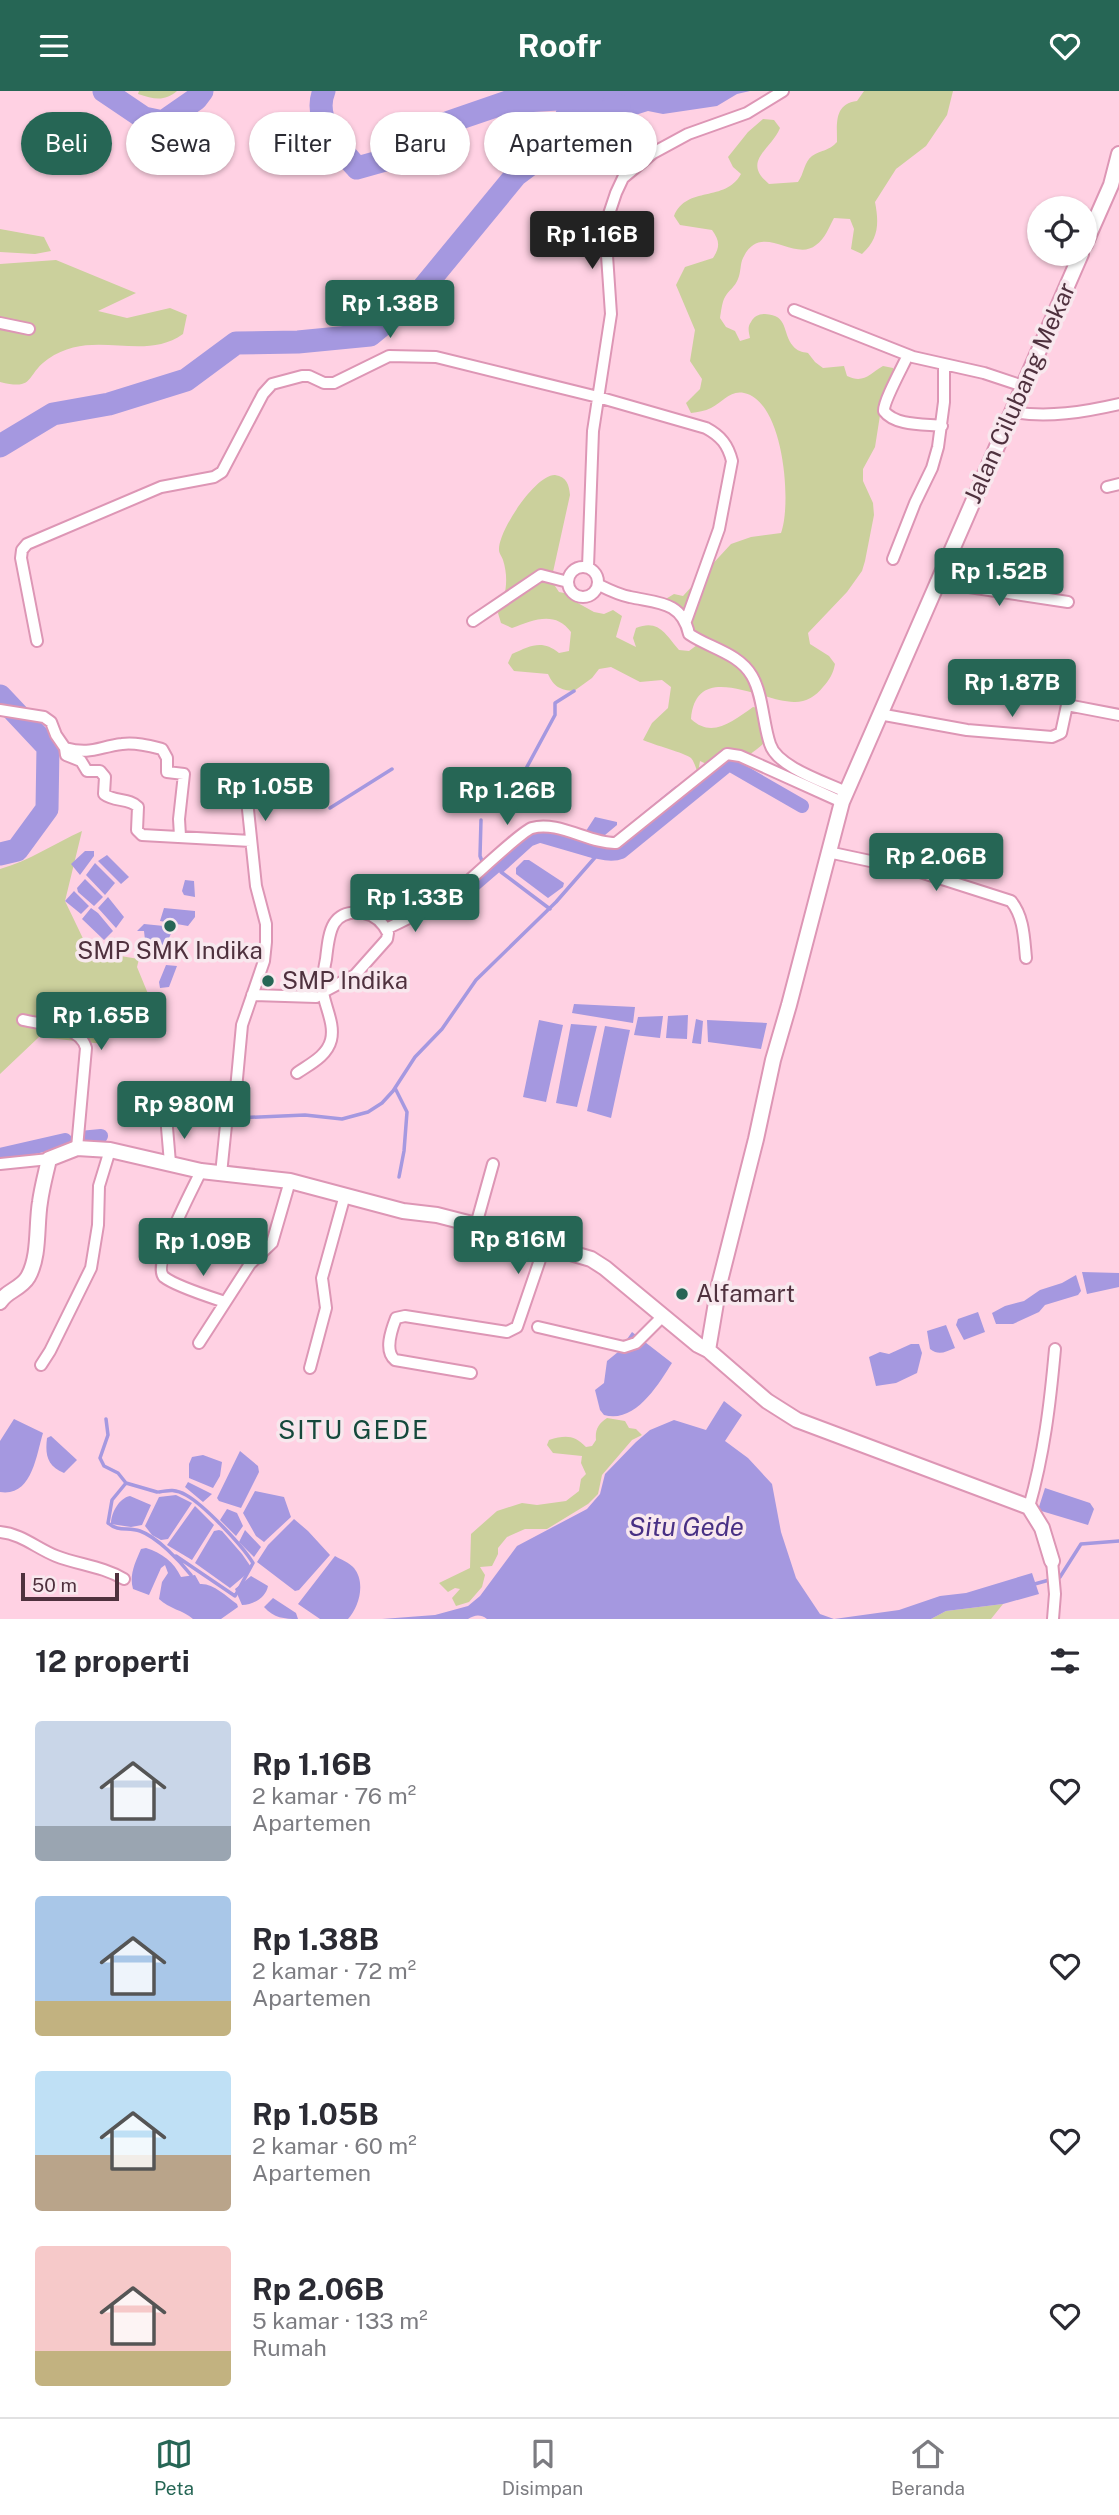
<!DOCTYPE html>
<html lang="id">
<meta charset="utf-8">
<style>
:root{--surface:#fff;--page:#f7f7f7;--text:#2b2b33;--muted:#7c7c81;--line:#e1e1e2;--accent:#266655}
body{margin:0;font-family:"Public Sans",sans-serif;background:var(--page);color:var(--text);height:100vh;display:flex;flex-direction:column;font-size:26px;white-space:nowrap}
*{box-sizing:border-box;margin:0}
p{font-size:23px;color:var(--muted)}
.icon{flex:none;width:38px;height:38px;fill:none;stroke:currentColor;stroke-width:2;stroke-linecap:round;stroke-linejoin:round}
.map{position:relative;height:1528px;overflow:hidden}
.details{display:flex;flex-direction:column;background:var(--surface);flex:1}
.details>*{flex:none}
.banner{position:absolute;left:21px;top:21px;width:700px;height:63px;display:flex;gap:14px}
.buttons{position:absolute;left:1027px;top:105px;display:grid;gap:14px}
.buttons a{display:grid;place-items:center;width:70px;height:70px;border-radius:50%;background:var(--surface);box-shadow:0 2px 5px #0004;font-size:35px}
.scale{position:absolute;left:21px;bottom:18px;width:98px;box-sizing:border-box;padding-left:7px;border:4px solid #4f313e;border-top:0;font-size:19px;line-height:24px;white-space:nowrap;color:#4f313e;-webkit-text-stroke:5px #f8e8ee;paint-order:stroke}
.price{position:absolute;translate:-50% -60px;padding:0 16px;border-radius:7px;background:var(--accent);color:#fff;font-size:23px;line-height:46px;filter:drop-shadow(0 2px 4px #0008)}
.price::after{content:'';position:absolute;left:50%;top:42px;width:21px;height:16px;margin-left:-10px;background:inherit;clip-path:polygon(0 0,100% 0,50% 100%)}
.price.active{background:#222;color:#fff}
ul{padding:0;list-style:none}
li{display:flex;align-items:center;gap:21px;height:175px;padding:0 35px}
li span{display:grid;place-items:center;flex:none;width:196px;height:140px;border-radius:7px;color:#555}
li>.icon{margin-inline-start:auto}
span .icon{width:84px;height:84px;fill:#fffc;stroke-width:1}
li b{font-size:30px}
h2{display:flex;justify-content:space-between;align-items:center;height:84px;padding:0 35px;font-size:30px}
.tag{padding:0 24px;border-radius:32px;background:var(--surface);box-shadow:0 2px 5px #0004;font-size:24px;line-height:63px}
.tag.active{background:var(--accent);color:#fff}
header{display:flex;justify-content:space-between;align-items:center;height:91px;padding:0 35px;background:var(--accent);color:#fff;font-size:32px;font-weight:700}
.menu{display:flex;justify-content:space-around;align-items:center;height:98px;border-top:2px solid var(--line);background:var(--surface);font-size:19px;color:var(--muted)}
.menu a{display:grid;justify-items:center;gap:4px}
.menu .active{color:var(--accent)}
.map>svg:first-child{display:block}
</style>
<header><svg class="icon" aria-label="menu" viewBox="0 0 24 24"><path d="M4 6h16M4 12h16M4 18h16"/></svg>Roofr<svg class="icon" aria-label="heart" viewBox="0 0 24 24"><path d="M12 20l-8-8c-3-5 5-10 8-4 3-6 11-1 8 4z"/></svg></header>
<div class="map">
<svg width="1119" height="1528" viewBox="0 0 1119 1528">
<rect width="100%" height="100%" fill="#ffd1e3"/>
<path fill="#cbd09c" d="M139,0H177C164,11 154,8 138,3Z
M864,0H953L947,24L926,55L896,78L875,111C879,132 879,148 862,163L851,158L854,138L850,128L834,127C829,136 825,148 816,154C794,172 761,129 743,167C740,173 741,181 738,188C735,196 729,199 725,206C722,211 721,221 720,227L726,236L735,240L740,250L750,247C749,241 747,236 751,231C754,225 759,223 765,223C789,224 782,242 793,255C797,260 802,261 808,262L815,271L823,277L844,275L847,285C864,293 869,283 883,275L893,277L897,287L881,318L875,356L863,378V390L873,412L874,424L865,470L862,480L847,501L808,542L810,553L829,565L835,573C833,583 830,588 823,596C816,605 806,611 795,611C763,612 696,567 691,628C712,648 733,630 753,616L762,618L765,651C755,661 744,666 735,676L729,673L717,678L700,670L698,682C696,678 694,670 691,667C685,662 654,654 643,649L652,632L668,617L671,596L662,589L640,591L611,576L599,578L592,587L574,600C560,599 554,596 548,583L514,580L508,572L512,563C530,555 542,548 559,562L569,560L571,541C555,519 533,529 512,537L501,532L498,522C506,505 509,488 503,469C502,466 499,462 499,459C498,440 536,383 555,384C567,386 569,394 570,404L553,481V492L559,501L569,503L576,511L594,521L604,523L613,519L622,525L616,546L636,556L633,547L636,537C659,528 665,543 679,559L689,560L697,554L694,544L676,529L664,509L674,503L683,505L731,453L751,446L781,442C792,413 784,310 744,302C730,299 723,311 711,317C705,320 698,321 691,322L686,312L700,298L702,288L690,270L695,239L676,194L685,176L713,167C720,156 720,150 712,139L680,134L674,125C687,94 725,112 741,83L733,76L728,66L748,41L763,28L774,29L780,37C771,59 741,70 769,93L798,91C804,83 804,71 812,65C821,59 829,60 837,51C837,32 834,13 857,10Z
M0,138L44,146L51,160L35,163L0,161Z
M56,169L136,202L98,220L127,227L170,217L187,224L183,243C142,272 93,236 48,268C25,284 36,300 0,291V173Z
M82,740L65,810L89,860L139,868L137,876L151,910L143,915L107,906L104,953L39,946L0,983V778C29,770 55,752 82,740Z
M607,1327L625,1330L629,1337L636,1338L642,1344L632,1349L602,1384L598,1403L588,1413L547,1438H525L507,1446L498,1457V1463L492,1475L480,1476L485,1484L482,1496L469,1511L456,1515L452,1507L460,1498L455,1497L448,1501L439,1492L470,1477L471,1443L497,1420L522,1412L537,1414L566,1410L579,1400L581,1388L586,1383L581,1372L582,1365L553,1362L547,1354L549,1349C566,1344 574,1344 586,1356L592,1355L596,1349C595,1339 598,1333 607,1327Z
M1003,1513L991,1528H931L946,1520Z"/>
<path fill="#a598e0" d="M568,0H750L737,3L717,15L663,23L648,20L626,27L578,30L567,40L555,44L543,38L555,23L562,5Z
M595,726L617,731V734L599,749L584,743Z
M85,760H94V765L80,784L71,773Z
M107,764L129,786L121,793L98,770Z
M524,769H529L564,792L563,796L548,807L516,783V777Z
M95,772L115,792L105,804L86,784Z
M85,788L103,806L94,815L78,801L77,797Z
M185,789L194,790L195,806L184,804L182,800Z
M74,800L89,815L81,823L65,810Z
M108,806L124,826L116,837L98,817Z
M91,817L98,822L113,840L104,849L82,828Z
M164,817L195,820V826L188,835L160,830Z
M144,833L174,836L164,858L135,862L139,852L145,849L144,840H137Z
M166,874L177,875L169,896L160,897L159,891Z
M574,913L635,916L633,932L572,922Z
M688,924L687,948L666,947L668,925Z
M663,925L660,947L634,944L638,926Z
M696,928L703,930L701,953L692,952Z
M539,929L563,934L546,1011L523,1006Z
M707,929L767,932L761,958L708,951Z
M571,933L597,935L577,1016L556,1012Z
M605,935L630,939L611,1027L587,1020Z
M157,1011L163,1027L133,1035C127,1028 127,1023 130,1015Z
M1082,1181L1119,1182V1196L1087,1203Z
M1076,1184L1081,1200L1078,1204L1045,1214L1039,1221L1013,1233H996L992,1222L1005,1215L1024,1210L1040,1199L1062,1192Z
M978,1221L985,1241L964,1249L956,1234L958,1228Z
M946,1234L955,1257C945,1261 939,1265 930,1258L927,1240Z
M632,1241L672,1272C658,1294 635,1333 604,1324L600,1319L595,1299L604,1292L607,1270L618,1261Z
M911,1253H919L922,1262L917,1282L896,1292L876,1295L869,1266L880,1261L889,1263Z
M724,1310L742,1324L725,1350L748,1367L772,1393L781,1441L796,1487L820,1523L834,1528L899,1519L940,1505L966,1502L1032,1482L1039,1503L1003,1513L946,1520L931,1528H487C480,1523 475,1524 468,1528H382L435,1524L468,1515L480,1505L517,1455L587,1418L600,1403L605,1383L636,1351L650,1339L674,1329L706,1339Z
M14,1328L43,1342C36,1365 32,1406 0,1401V1350Z
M51,1345L77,1369L64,1382C47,1375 45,1364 47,1347Z
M240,1360L258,1375L259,1381L241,1417L219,1410L217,1407Z
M203,1364L222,1371L220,1385L213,1397L189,1387V1373L192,1366Z
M188,1391L212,1403L203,1411L185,1396Z
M1045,1397L1090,1412L1094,1418L1088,1434L1038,1419Z
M255,1400L284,1406L291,1426L264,1451L256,1445L243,1422Z
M176,1404L192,1412L168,1448L161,1449L152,1444L145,1435L159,1406Z
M130,1405L151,1414L142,1434L131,1436L111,1433C111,1422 119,1407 130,1405Z
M195,1415L214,1434L192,1469L167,1454Z
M227,1418L237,1422L243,1435L236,1445L220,1429Z
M294,1428L308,1440L330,1464L299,1499L295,1500L257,1471L268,1454Z
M219,1439L222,1440L242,1463L251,1476L249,1481L230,1497L195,1472L214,1440Z
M245,1439L261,1456L254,1466L239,1451Z
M146,1457C162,1462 174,1471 181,1486L195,1484L200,1493C213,1492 226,1505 237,1513L238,1516L221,1528H193C183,1519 169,1518 159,1508L162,1491L168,1482L165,1474L161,1477L149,1504L133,1498C129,1484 135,1472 141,1458Z
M335,1465C340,1468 350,1472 354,1477C366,1492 359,1516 348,1528H320L298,1513Z
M251,1485L268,1495C266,1506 254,1514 242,1514L235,1498Z
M273,1507L296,1522L298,1528C284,1528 274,1527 264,1516Z"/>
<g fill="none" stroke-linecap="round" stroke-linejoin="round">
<path stroke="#a598e0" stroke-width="3.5" d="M330,717L392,678
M495,718L507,697L515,698L555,624V612L574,600
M481,729L480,765L482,770L488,771
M611,750L676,697
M550,818L501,781L532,753L540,750L595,766
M395,997L407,1021L404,1060L399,1086
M212,1028L305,1024L342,1028L368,1021L382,1012L393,1000L415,966L442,938L476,889L556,811L605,755
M106,1328L108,1344L100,1367L104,1375L118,1382L126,1392L157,1401
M126,1392L112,1409L108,1432C118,1441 128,1436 140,1440C157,1446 180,1470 191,1484
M159,1401C169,1399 176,1398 186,1404C204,1414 242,1454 253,1472L235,1505L176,1465
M1031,1494L1060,1486L1081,1453L1119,1450"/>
<path stroke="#a598e0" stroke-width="14" d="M468,799L533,743C559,741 599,770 621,761L729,673L802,715
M80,1047L101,1045
M0,1064L65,1049"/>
<path stroke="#a598e0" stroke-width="23" d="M104,0L144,27L163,31L196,8L202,0
M324,0C312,28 339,57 357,77L389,68L449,31L507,11L592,6
M0,355L53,323L109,313L186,289L236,252L298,251L370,244L414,208L516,84L586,32L619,15
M0,605L48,656L47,718L17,759L0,763"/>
<defs>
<path id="minor" d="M794,219L913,266L984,282L1023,295
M0,232L29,238
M908,264C903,275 883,311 884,320C895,335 925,333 942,335
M1013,321C1048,327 1084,321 1119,313
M1107,396L1119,393
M893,468L915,412L932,377L938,356L944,311V274
M588,476L593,340L611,223L605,135L616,102L623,87L653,62L688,43L747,22L783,0
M568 491a15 15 0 1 1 30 0a15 15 0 1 1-30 0Z
M936,491L1068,511
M599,494C609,499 619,504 630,506C657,512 682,510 689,543C709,557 739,562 752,585C763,604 763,633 770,653C777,676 825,691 846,701
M473,530L541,484L568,491
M37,550L21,467L22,459L27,453L161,396L214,386L222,381L263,303L272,293L302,285H309L324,292H334L389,265L436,266L598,306L706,337C721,345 728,354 732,370L719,438L686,530
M0,619L44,626L51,631L56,644L65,657L66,664L81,670L87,680H100L105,686L104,703C114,711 130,707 138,716L137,739L142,744L251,750
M879,623L967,639L1052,646L1061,642L1067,614L1119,624
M65,657C91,664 98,656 122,653C135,651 150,655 162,658L167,667V681L184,683L179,728L180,745
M828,761L917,780L1011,810C1024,826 1024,847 1026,867
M386,838C414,825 441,811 466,792C478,782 522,740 532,737C557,729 591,753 616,752L727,663L740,665L842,711
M252,904L316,906
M23,929C43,934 80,934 86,957L77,1057
M297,982C310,973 327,965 331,949C335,933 325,916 323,901C321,890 324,879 326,868C329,843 330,817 364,822C375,824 383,832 388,842L387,848L355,884L323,901
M164,1001L170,1072
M0,1073L49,1068
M201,1080C194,1096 151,1174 164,1186C175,1195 210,1206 225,1211
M221,1083L226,1034L235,1009L242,934L264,870L266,851V833L256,795L247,709
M476,1134L493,1073
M538,1236L624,1256L636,1252L663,1225
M199,1252L250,1173L272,1152L290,1090
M41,1274L50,1260L91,1177L98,1134L99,1095L110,1059
M310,1277L326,1217L322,1187L345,1104
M471,1282L395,1269C384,1260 391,1240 396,1227L405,1225L507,1241L517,1236L545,1154
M1029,1416C1044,1363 1050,1314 1055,1258
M0,1441C22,1443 36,1457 56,1465C79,1474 102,1475 124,1488
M1052,1470L1055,1503L1053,1528"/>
<path id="tertiary" d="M1085,153L1111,94L1119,63
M0,1211C6,1200 21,1198 28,1186C40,1165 36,1134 40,1111C42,1096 46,1082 49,1068L77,1057L110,1059L201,1080L290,1090L403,1120L437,1124L476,1134L591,1168L605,1177L698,1254L708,1259L767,1310L797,1329L1029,1416L1042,1437L1052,1470
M708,1259L719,1194L756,1048L773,969L789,914L842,711L1081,163"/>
</defs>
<use href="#minor" stroke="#dd96b5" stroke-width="14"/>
<use href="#tertiary" stroke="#dd96b5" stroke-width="18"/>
<use href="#minor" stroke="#fff" stroke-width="10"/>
<use href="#tertiary" stroke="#fff" stroke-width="14"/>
</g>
<g fill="#266655" stroke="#f8e8ee" stroke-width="2.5">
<circle cx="170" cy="835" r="7"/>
<circle cx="268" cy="890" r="7"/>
<circle cx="682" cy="1203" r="7"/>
</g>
<g text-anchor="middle" stroke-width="7" stroke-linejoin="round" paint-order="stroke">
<g font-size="24" fill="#4f313e" stroke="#f8e8ee">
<text transform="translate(1020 302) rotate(-66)" y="8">Jalan Cilubang Mekar</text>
</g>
<g font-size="24" fill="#4f313e" stroke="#f8e8ee" text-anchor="start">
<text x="170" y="868" text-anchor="middle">SMP SMK Indika</text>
<text x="282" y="898">SMP Indika</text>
<text x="696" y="1211">Alfamart</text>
</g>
<g font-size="26" letter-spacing="2" fill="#15493c" stroke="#f8e8ee">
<text x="354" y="1348">SITU GEDE</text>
</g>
<g font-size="26" font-style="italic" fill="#483084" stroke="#f8e8ee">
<text x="686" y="1445">Situ Gede</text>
</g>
</g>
</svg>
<div class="buttons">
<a><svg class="icon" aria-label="locate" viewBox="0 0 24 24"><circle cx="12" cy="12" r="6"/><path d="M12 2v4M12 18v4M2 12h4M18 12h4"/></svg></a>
</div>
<div class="scale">50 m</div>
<b class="price active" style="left:592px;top:180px">Rp 1.16B</b>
<b class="price" style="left:390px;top:249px">Rp 1.38B</b>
<b class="price" style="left:999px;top:517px">Rp 1.52B</b>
<b class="price" style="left:1012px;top:628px">Rp 1.87B</b>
<b class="price" style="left:265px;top:732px">Rp 1.05B</b>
<b class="price" style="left:507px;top:736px">Rp 1.26B</b>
<b class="price" style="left:936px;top:802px">Rp 2.06B</b>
<b class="price" style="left:415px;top:843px">Rp 1.33B</b>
<b class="price" style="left:101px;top:961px">Rp 1.65B</b>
<b class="price" style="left:184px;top:1050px">Rp 980M</b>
<b class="price" style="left:518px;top:1185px">Rp 816M</b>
<b class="price" style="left:203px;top:1187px">Rp 1.09B</b>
<div class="banner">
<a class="tag active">Beli</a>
<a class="tag">Sewa</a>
<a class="tag">Filter</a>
<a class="tag">Baru</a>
<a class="tag">Apartemen</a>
</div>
</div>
<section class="details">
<h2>12 properti<svg class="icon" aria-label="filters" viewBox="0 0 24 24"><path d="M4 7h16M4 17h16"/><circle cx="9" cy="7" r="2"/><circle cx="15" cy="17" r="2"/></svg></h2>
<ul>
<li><span style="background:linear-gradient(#c9d6e8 75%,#9aa5b1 0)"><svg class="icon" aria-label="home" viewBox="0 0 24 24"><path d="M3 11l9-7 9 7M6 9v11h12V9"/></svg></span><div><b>Rp 1.16B</b><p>2 kamar · 76 m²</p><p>Apartemen</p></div><svg class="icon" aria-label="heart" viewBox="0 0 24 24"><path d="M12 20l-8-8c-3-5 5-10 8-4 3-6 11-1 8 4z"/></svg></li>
<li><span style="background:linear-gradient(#a9c7e8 75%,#c2b280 0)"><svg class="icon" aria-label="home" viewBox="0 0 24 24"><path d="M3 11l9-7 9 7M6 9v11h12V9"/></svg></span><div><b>Rp 1.38B</b><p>2 kamar · 72 m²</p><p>Apartemen</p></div><svg class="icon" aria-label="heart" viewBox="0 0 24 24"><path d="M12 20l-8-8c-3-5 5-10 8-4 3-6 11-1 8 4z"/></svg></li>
<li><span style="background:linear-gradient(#bfe0f5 60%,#b9a48a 0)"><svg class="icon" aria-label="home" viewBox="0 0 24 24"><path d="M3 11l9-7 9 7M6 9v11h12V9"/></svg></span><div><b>Rp 1.05B</b><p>2 kamar · 60 m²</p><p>Apartemen</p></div><svg class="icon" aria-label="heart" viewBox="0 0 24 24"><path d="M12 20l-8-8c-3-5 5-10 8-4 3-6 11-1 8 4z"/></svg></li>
<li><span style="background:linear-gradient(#f6c9c9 75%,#c2b280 0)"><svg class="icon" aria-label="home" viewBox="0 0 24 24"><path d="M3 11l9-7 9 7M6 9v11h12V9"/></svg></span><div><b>Rp 2.06B</b><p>5 kamar · 133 m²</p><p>Rumah</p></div><svg class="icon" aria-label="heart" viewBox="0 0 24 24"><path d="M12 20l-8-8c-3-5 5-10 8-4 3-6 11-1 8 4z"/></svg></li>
</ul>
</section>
<nav class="menu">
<a class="active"><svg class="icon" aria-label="map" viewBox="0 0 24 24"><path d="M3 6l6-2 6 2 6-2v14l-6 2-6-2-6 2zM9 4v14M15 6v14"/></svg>Peta</a>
<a><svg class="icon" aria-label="saved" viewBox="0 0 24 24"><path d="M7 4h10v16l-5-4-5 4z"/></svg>Disimpan</a>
<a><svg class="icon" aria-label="home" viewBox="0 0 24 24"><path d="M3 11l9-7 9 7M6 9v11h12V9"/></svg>Beranda</a>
</nav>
